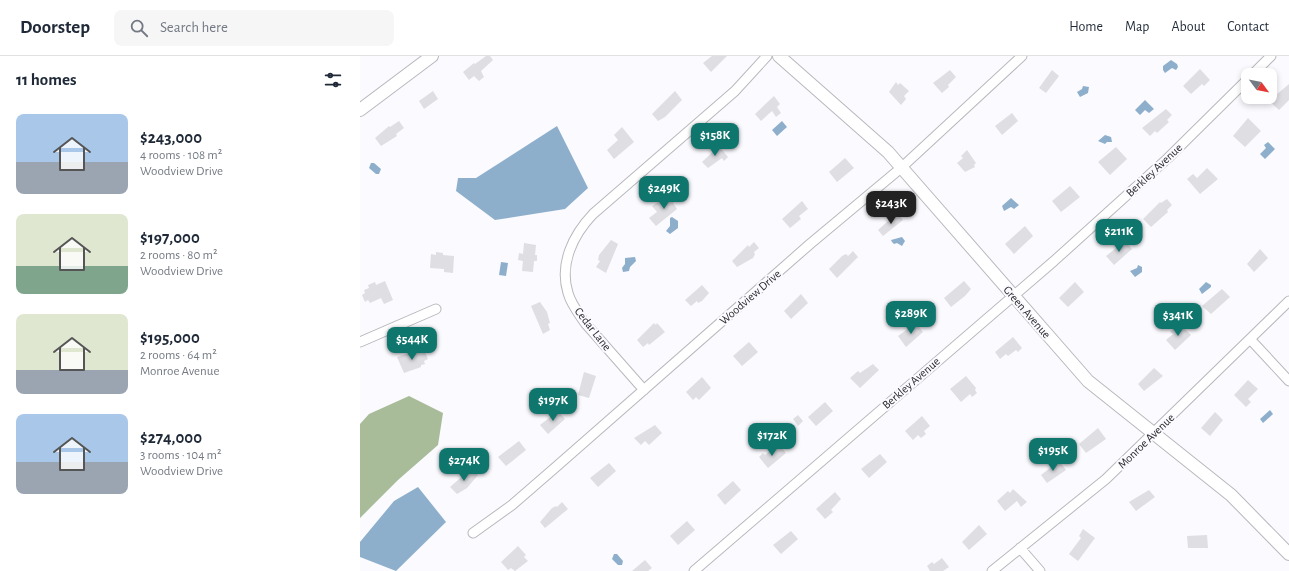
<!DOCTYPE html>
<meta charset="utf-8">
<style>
:root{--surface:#fff;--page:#f6f6f7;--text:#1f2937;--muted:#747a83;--line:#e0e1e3;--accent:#0f766e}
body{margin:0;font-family:"Alegreya Sans",sans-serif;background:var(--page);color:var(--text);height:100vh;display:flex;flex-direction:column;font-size:15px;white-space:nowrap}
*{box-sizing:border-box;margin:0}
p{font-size:13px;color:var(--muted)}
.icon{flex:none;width:22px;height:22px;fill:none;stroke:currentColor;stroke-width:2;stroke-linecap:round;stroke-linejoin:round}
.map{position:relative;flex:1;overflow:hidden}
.sheet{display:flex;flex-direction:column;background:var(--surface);width:360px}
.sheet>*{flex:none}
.needle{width:26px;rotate:122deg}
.controls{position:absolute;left:881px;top:12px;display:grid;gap:8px}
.controls a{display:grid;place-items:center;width:36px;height:36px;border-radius:8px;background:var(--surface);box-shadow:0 2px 6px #0003;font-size:20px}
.price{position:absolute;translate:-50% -34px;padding:0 9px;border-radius:8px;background:var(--accent);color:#fff;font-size:13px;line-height:26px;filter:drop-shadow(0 1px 2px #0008)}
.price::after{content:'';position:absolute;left:50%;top:24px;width:12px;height:9px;margin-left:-6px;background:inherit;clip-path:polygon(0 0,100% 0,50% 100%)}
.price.selected{background:#222;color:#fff}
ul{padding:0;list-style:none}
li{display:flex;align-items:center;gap:12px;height:100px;padding:0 16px}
li span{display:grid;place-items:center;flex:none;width:112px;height:80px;border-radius:8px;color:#555}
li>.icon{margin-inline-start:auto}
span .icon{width:48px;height:48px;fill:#fffc;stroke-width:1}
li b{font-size:17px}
h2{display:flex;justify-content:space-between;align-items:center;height:48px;padding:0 16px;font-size:17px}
header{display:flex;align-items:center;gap:24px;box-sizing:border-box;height:56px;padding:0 20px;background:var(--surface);border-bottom:1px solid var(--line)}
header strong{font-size:19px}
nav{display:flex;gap:22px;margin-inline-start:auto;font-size:14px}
.search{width:280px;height:36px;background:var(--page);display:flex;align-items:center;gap:10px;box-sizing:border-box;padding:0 14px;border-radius:8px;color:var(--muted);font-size:15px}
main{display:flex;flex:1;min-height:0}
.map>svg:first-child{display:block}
</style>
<header>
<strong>Doorstep</strong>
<div class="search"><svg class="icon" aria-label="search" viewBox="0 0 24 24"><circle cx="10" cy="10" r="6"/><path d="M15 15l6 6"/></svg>Search here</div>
<nav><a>Home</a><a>Map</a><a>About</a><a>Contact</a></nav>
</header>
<main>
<section class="sheet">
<h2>11 homes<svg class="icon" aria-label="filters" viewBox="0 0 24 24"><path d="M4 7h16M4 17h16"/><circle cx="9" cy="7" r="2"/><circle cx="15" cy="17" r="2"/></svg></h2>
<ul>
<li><span style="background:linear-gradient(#a9c7e8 60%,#9aa5b1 0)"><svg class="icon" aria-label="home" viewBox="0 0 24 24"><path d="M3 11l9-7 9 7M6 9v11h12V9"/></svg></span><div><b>$243,000</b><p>4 rooms · 108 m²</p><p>Woodview Drive</p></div></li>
<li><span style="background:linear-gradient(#dfe7d0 65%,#7fa58c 0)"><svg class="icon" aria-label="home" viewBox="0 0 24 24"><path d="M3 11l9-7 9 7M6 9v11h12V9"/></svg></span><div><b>$197,000</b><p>2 rooms · 80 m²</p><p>Woodview Drive</p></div></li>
<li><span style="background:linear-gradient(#dfe7d0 70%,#9aa5b1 0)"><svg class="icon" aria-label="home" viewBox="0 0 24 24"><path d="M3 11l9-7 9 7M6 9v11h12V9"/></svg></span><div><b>$195,000</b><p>2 rooms · 64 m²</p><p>Monroe Avenue</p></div></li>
<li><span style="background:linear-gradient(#a9c7e8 60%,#9aa5b1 0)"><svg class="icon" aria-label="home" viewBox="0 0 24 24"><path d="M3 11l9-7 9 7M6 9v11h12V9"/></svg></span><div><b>$274,000</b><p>3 rooms · 104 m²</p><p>Woodview Drive</p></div></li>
</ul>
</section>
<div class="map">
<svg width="929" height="515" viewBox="0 0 929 515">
<rect width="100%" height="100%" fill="#fafaff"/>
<path fill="#a8bc99" d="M49,340L83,357L78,389L38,424L0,462V368L9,358Z"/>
<path fill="#8eafcb" d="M811,4L817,8L818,11L816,14L812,12L805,17L803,14V10Z
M723,30L729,31L728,37L720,41L717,36L722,33Z
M785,44L794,53L789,57L785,54L780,59L775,54Z
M422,65L427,71L417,80L412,74Z
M197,70L228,132L205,153L135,164L96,135L98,122H116Z
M745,79L751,81L752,86H747L745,88L738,85Z
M908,86L915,93L905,103L900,98L906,92L904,89Z
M11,107H14L21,113L19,118H16L9,112Z
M651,142L659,149L654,153L651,151L644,155L642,150Z
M312,161L318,165V172L310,178L306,175L310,170V162Z
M542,181L545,185L542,190L537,187L534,188L532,186L531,184Z
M275,201L276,205L270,211L269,215L263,216L262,212L265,208V202Z
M141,206L148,207L146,220L139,219Z
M778,209L782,211V216L775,221L770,215L777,212Z
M846,226L851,229V231L842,238L839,233Z
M910,354L913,358L903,367L900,363Z
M397,375L402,378V380L397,384L398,389L393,391L388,384Z
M58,431L86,466L36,515L0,501V486L34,445Z
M254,498H257L263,505L262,509H258L252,503Z"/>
<path fill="#dedee3" d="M126,0H130L133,4L121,15L124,21L119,25L114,20L109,24L103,16L114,7L115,8Z
M352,0H367L351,16L343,7Z
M840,13L850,24L844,30L842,28L831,38L823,30Z
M590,14L596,21L588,29L589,31L582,37L573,27Z
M692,14L699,20L686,37L679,32Z
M536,26L538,29L540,27L549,35L544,40L546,43L541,49L529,36Z
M929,28V44L919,54L907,43L914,36L916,39Z
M73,35L78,43L64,53L59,45Z
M315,35L322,44L305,61L298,65L292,58Z
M414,40L420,48L417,51L421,57L416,61L412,55L401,65L395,58Z
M806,53L812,59L807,64L809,66L797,77L795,75L790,80L782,72Z
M652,57L658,65L642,79L635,70Z
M888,62L901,75L885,91L873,80Z
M39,65L44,72L36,78L37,80L21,90L15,82L29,70L30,71Z
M262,71L274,86L254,103L247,94L258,84L254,79Z
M359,90L368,101L364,105L362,102L348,112L342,106Z
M756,91L767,103L750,119L738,106Z
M607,94L616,107L614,109L615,111L605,116L597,107L603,102L601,100Z
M485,102L494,112L477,126L469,116Z
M847,112L858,123L840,138L827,123L833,118L837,122Z
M710,130L720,141L701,156L692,145Z
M311,138L317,144L313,147L317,153L296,170L289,162L297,156L292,150Z
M807,143L812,149L807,154L808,156L791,171L783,163L800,146L801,147Z
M442,145L448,153L439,160L441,163L430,172L422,163Z
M537,157L543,164L523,180L518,174Z
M665,170L673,180L654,198L645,188Z
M251,184L258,188L246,217L236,211L240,205L238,204L239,199Z
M765,185L772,193L754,209L746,200Z
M394,186L399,192L394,196L395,198L393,202L377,211L372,205L388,189L389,191Z
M164,187L176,189L175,199H177V205H174L173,216L162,215L163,205L158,204L159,197L163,198Z
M900,193L908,202L894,216L887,208Z
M493,195L498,201L477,222L469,213L482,200L486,198L488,200Z
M76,196L83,197V199L94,200L93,217L84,216V213L70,212L71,198L76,199Z
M25,225L33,244L24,248L21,242L10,247L8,244L5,246L2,239L5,237L4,234L9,232L8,229L15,226L16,229Z
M604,225L611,233L605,240L591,251L584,242Z
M715,226L724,236L708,251L699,242Z
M342,229L349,237L342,245L338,247L337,245L331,250L325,244Z
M862,233L870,241L851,258L842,250Z
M441,238L448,247L431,263L424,255Z
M180,246L187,256L190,267L188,268L190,274L183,278L171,250Z
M294,267L296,269L297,267L305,276L289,289L288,287L283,291L277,284Z
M556,267L563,276L546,291L538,280Z
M822,270L831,279L815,294L806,284L813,278L810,276L815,271L818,273Z
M653,281L662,292L658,296L656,294L648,300L646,298L640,303L635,296Z
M389,286L398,296L382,310L373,300Z
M59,294L61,297L65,296L68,303L64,305L65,308L61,309V311L44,317L37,301Z
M513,308L519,314L500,332L490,322L498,315L500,317Z
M794,312L803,320L784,335L778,328Z
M224,316L236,320L229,342L218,339Z
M606,320L616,332L615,334L617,337L612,341L610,338L601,346L590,333Z
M342,321L351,332L339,344L336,341L333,344L326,336Z
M888,324L898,333L888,343L891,346L886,351L874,339Z
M465,346L473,355L456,370L448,361Z
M198,355L205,363L188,378L180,369Z
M855,356L863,364L850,380L841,372Z
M438,359L443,365L438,370L433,363Z
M562,360L570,370L564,375L566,378L561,382L558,379L553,384L545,375Z
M295,369L302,377L289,389L285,385L281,389L274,382Z
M738,372L746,383L726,397L719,388Z
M159,385L166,394L146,410L138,401Z
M420,390L426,397L408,412L399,401L403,397L405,399L412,393L414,395Z
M520,398L527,406L509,422L501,413Z
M699,405L706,414L687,427L681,419Z
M249,407L256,415L238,431L230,422Z
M112,412L118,419L107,432L97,438L90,431Z
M373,425L381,434L365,449L357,439Z
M653,433L667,446L661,451L657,445L645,455L637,445L648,435L650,437Z
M789,434L795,441L776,455L769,446Z
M475,436L481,443L471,454L473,456L465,463L456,453Z
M202,446L208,453L185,472L180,466L192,452L196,450L197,451Z
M327,465L335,474L318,489L310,480Z
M619,469L627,478L609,494L602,486Z
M723,473L735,482L718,505L709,498L721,482L719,480Z
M431,475L438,483L421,498L413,489Z
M847,479L848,492H828L827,480Z
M158,490L166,499L164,501L168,505L155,515L151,512L148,514L141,506Z
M582,502L589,511L583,515H570L567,510L572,506L574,508Z
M285,504L292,512L288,515H272Z"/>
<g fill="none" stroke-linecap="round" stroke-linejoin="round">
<defs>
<path id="street" d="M892,19L911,0
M890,283L929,325
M0,286L76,253
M284,334L225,267C219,258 211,248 208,237C199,208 213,179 233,158L375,35L407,0
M113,477L152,449L197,410L450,188L541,112L662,0
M660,492L680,515
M334,515L694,205L808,102L888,23
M632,515L746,423L929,245"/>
<path id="secondary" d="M419,0L528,96L728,325L871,439L929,498
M0,54L72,0"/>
</defs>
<use href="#street" stroke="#b8b9bd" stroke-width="11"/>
<use href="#secondary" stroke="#b8b9bd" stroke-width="14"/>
<use href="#street" stroke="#fff" stroke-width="9"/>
<use href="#secondary" stroke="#fff" stroke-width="12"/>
</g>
<g text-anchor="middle" stroke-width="4" stroke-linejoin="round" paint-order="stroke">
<g font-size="12" fill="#2a2a2c" stroke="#fafaff">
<text transform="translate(794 114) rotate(-43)" y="4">Berkley Avenue</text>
<text transform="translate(390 241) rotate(-41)" y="4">Woodview Drive</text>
<text transform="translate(667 256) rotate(49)" y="4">Green Avenue</text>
<text transform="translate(233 273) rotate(52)" y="4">Cedar Lane</text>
<text transform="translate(551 327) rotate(-41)" y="4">Berkley Avenue</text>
<text transform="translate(786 385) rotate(-44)" y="4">Monroe Avenue</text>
</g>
</g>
</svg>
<div class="controls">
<a><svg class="needle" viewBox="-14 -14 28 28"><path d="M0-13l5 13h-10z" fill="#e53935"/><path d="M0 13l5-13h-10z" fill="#747a83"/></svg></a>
</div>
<b class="price" style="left:355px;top:101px">$158K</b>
<b class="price" style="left:304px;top:154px">$249K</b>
<b class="price selected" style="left:531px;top:169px">$243K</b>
<b class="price" style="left:759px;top:197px">$211K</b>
<b class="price" style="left:551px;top:279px">$289K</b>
<b class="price" style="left:818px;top:281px">$341K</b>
<b class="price" style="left:52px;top:305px">$544K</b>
<b class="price" style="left:193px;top:366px">$197K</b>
<b class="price" style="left:412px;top:401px">$172K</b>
<b class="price" style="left:693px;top:416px">$195K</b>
<b class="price" style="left:104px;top:426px">$274K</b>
</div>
</main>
